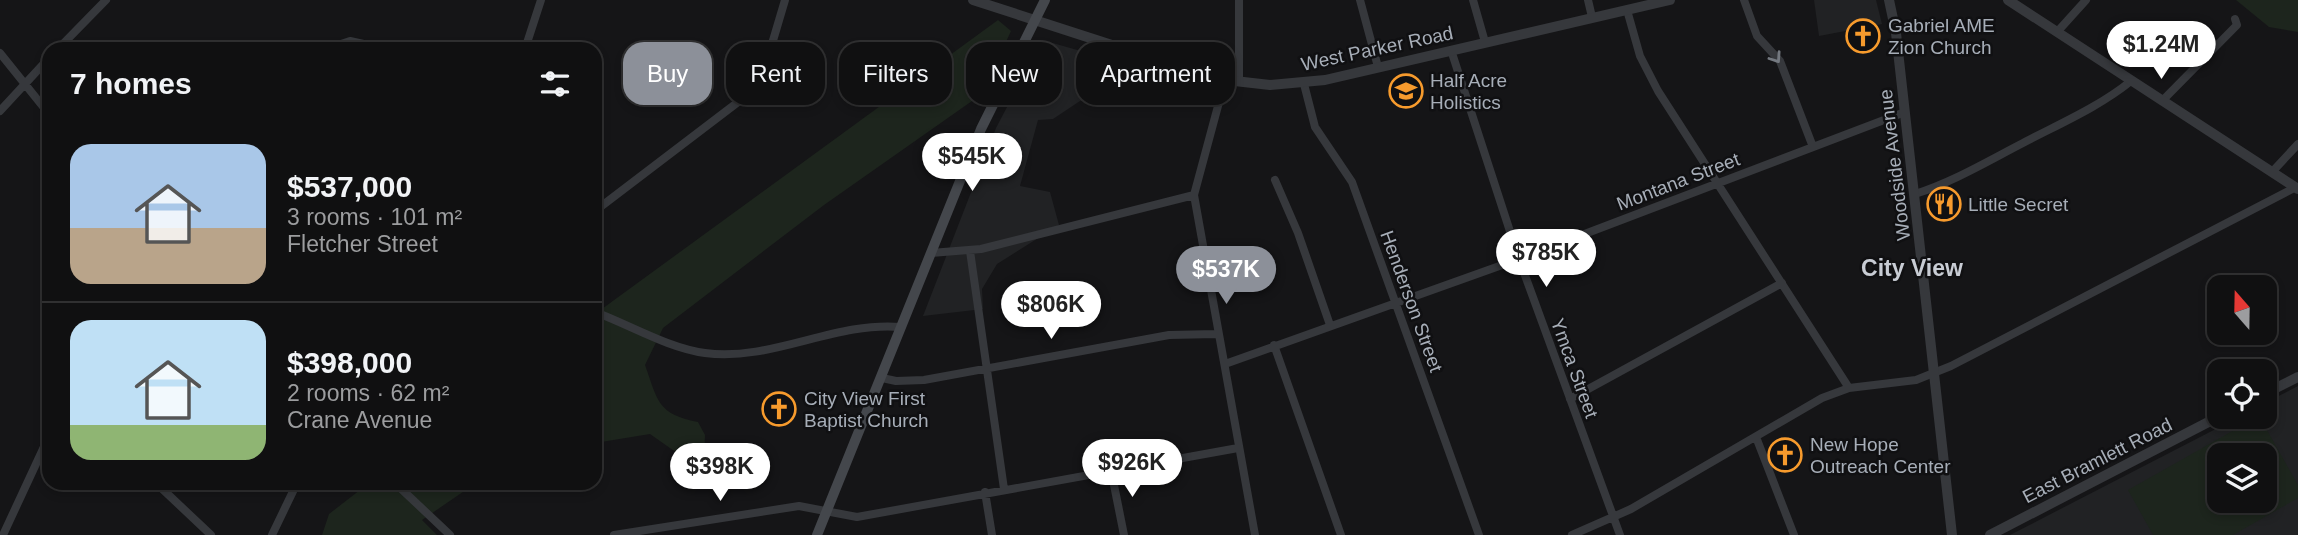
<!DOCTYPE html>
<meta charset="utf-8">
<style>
:root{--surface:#101011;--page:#1e1e1f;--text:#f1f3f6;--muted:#9c9d9f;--line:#303031;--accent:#8c9099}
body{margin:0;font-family:Helvetica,sans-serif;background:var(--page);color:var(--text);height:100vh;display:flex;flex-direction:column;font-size:26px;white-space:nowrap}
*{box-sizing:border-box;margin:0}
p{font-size:23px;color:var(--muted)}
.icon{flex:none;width:38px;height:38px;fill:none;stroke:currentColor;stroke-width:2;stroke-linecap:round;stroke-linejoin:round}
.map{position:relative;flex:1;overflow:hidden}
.panel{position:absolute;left:42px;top:42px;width:560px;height:448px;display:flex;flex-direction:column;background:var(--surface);border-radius:21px;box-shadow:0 4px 10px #0003,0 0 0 2px var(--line)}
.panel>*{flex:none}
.guide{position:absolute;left:623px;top:42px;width:665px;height:63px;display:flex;gap:14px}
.needle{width:46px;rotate:340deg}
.controls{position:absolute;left:2207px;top:275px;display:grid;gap:14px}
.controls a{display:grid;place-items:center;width:70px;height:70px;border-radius:14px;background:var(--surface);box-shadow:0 4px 10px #0003,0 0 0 2px var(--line);font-size:35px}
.price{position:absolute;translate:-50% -60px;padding:0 16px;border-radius:24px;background:#fff;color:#222;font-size:23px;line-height:46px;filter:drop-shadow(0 2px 4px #0008)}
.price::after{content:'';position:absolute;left:50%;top:42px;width:21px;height:16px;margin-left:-10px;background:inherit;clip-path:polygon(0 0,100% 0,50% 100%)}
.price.selected{background:var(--accent);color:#fff}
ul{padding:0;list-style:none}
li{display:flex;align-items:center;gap:21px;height:175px;padding:0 28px}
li+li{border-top:2px solid var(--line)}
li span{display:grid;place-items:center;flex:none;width:196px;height:140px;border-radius:21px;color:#555}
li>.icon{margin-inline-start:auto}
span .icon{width:84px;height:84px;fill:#fffc;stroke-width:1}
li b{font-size:30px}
h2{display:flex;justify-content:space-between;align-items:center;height:84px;padding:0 28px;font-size:30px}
.tag{padding:0 24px;border-radius:21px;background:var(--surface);box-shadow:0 4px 10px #0003,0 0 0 2px var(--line);font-size:24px;line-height:63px}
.tag.selected{background:var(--accent);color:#fff}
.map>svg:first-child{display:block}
</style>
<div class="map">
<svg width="2298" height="535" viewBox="0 0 2298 535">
<rect width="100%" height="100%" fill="#151517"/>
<path fill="#212224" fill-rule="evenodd" d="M1814,0H1876L1882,24L1819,36Z
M1042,40L1102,57L1089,95L1053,119L1038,120L1020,186L1050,192L1059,225L997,264L982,289L983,309L923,316L996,128Z
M2298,386V535H2010L2239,417L2264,416L2265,403ZM2219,455H2264V500H2219Z"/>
<path fill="#1d251d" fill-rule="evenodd" d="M2236,0H2298V32L2269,27Z
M998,20L1011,31L982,94L824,205L663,328L645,365C658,401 657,414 698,422L705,435L704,459L677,453L650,434L595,443V314Z
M2259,416L2298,485V498L2233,535H2153L2128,490ZM2264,455V500H2219V455Z
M369,483H476L422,520L437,535H322L329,514Z"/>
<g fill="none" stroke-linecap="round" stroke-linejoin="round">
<path stroke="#36383c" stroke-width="8" d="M1360,0L1378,67
M1473,0L1485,42
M1588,0L1592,17
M1744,0L1757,36L1780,61L1813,147
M1627,10L1640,56L1658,91L1849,388
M2058,31L2086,0
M58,49L106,0
M326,49L350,41L386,49
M525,49L541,0
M1451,50L1519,259L1620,535
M0,53L49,114
M1225,80L1194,195L1255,535
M1239,82V0
M1304,84L1315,127L1352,182L1479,535
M2163,100L2237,25L2235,19
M0,111L49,58
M2273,171L2298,144
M1275,180L1298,233L1330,325
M1915,194C1953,182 1988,161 2023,143C2059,124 2099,107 2131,81
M595,211L746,96L769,54L785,0
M970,251L1004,489
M931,253L981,249L1194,195
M595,312C630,325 668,348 705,353C771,362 835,321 901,327
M1274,345L1341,535
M1225,364L1519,259L1905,112
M882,378L896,381L924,380L1169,335L1216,334
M1570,399L1782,283
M1756,437L1794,535
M1111,470L1124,535
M156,483L211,535
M395,483L450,535
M985,492L992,535
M3,535L49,436
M272,535L297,483
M614,535L799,506L857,517L1238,448
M1572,535L1631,509L1822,398L1849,388L1916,380L1951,366L2296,187"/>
<path stroke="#36383c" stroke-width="10" d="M973,0L1217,79L1270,85L1325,80L1670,0
M1889,0L1896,33L1952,535
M2008,0L2298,189
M2264,394L2298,377
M1990,535L2220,416"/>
<path stroke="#44474c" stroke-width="10" d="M817,535L981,129L1045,0"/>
</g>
<defs><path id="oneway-chevron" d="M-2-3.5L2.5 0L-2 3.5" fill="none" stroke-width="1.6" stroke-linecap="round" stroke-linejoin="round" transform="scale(1.75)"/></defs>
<use stroke="#747980" href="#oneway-chevron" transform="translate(1776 58) rotate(56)"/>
<defs>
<symbol id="church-ring" viewBox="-11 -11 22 22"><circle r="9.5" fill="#101012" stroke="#f79b2d" stroke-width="1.5"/><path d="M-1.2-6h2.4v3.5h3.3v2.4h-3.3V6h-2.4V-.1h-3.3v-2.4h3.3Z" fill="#f79b2d"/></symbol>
<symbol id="school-ring" viewBox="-11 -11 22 22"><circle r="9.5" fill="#101012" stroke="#f79b2d" stroke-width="1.5"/><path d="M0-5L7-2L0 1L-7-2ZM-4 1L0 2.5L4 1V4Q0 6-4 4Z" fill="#f79b2d"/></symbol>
<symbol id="restaurant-ring" viewBox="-11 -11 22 22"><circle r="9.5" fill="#101012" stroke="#f79b2d" stroke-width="1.5"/><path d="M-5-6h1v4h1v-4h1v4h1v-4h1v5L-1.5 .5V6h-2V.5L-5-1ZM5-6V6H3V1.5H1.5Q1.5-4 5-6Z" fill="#f79b2d"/></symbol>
</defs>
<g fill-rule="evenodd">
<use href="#church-ring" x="1844" y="17" width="38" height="38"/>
<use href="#school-ring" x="1387" y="72" width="38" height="38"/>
<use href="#restaurant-ring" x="1925" y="185" width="38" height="38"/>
<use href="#church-ring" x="760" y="390" width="38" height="38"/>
<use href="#church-ring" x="1766" y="436" width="38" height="38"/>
</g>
<g text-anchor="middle" stroke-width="5" stroke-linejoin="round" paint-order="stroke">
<g font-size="19" fill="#a7aeb8" stroke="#101012" text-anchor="start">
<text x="1888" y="32">Gabriel AME<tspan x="1888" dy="22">Zion Church</tspan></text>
<text x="1430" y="87">Half Acre<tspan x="1430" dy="22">Holistics</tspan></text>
<text x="1968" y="211">Little Secret</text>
<text x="804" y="405">City View First<tspan x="804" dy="22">Baptist Church</tspan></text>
<text x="1810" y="451">New Hope<tspan x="1810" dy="22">Outreach Center</tspan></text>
</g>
<g font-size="19" fill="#a7aeb8" stroke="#101012">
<text transform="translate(1377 48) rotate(-12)" y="7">West Parker Road</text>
<text transform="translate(1894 165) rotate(-97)" y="7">Woodside Avenue</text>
<text transform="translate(1678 181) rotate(-21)" y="7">Montana Street</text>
<text transform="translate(1412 301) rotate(70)" y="7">Henderson Street</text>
<text transform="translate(1575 368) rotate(70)" y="7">Ymca Street</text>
<text transform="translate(2097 460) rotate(-27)" y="7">East Bramlett Road</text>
</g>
<g font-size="23" font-weight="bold" fill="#c8ccd4" stroke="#101012">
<text x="1912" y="276">City View</text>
</g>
</g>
</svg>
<div class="controls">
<a><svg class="needle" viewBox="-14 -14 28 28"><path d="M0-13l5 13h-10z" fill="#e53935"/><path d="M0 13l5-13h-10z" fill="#9c9d9f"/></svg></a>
<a><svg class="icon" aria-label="locate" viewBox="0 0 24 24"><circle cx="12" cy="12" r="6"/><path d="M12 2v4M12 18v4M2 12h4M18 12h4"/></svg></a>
<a><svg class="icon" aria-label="layers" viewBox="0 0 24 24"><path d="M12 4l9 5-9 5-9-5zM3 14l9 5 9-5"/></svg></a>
</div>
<b class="price" style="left:2161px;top:81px">$1.24M</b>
<b class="price" style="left:972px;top:193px">$545K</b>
<b class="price" style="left:1546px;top:289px">$785K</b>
<b class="price selected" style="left:1226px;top:306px">$537K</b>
<b class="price" style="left:1051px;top:341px">$806K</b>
<b class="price" style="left:1132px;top:499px">$926K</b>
<b class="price" style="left:720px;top:503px">$398K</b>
<div class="guide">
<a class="tag selected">Buy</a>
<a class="tag">Rent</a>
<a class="tag">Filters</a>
<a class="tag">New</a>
<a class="tag">Apartment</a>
</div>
<section class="panel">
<h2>7 homes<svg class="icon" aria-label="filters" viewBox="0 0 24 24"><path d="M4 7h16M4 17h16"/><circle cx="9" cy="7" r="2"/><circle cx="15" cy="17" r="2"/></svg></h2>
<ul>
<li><span style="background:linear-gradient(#a9c7e8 60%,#b9a48a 0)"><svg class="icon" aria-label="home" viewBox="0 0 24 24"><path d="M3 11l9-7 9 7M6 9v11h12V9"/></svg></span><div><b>$537,000</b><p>3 rooms · 101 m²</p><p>Fletcher Street</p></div></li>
<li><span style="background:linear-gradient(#bfe0f5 75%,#8fb573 0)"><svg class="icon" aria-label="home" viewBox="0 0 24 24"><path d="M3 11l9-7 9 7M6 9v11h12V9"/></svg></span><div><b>$398,000</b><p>2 rooms · 62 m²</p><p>Crane Avenue</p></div></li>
</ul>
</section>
</div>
